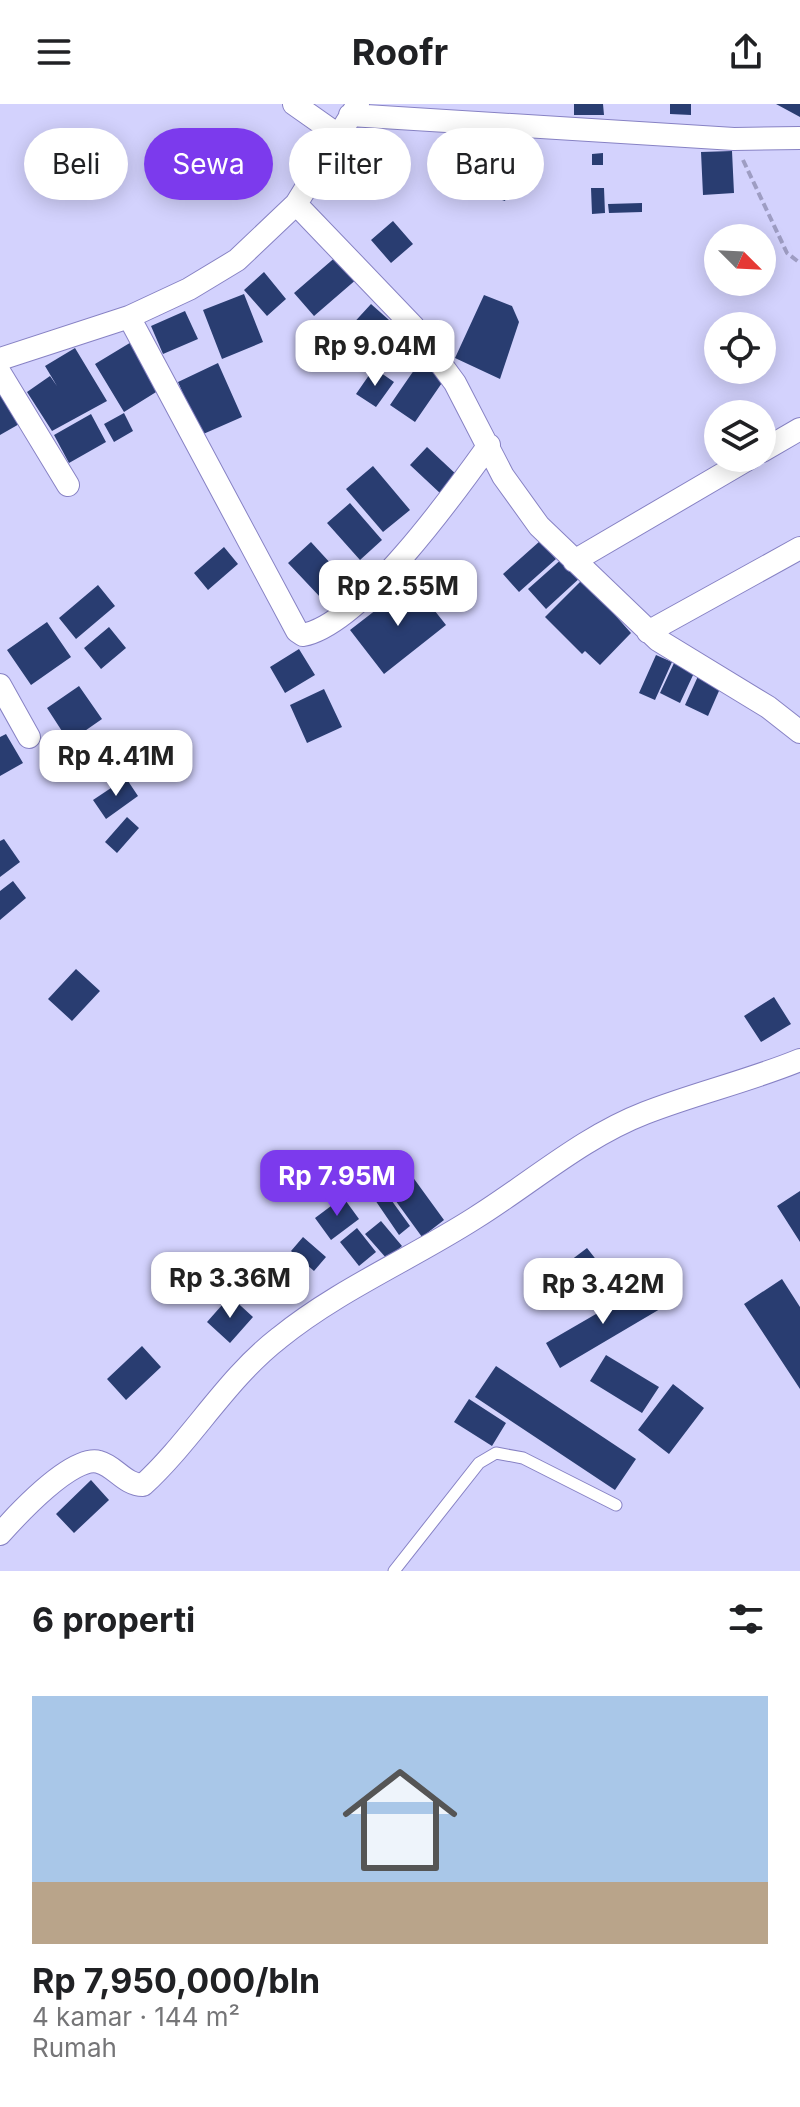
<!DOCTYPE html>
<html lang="id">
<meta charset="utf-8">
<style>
:root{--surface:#fff;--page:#f2f2f2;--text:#202124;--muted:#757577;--accent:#7c3aed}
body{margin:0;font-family:Inter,sans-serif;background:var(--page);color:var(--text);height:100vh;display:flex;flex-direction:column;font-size:30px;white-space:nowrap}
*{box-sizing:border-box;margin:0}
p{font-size:26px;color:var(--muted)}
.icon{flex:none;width:44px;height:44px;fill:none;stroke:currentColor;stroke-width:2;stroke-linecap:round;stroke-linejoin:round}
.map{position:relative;height:1467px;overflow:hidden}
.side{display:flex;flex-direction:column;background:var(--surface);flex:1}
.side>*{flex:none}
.banner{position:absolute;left:24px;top:24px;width:752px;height:72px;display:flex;gap:16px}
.needle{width:52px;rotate:114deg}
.fabs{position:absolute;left:704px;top:120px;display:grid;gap:16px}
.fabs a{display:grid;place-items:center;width:72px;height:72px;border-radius:50%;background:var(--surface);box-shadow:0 4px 20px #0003;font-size:40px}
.price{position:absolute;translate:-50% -68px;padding:0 18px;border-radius:16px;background:#fff;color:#222;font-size:26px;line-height:52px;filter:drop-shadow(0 2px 4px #0008)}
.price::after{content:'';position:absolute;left:50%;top:48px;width:24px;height:18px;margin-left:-12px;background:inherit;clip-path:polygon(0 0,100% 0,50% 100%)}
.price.active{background:var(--accent);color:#fff}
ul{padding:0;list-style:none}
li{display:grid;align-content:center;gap:16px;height:424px;padding:0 32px}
li span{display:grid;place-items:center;height:248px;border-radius:0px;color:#555}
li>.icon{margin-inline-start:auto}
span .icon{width:144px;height:144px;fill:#fffc;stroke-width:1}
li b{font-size:34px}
h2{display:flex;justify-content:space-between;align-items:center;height:96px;padding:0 32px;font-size:34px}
.pill{padding:0 28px;border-radius:36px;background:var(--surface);box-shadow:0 4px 20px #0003;font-size:28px;line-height:72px}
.pill.active{background:var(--accent);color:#fff}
header{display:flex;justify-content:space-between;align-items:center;height:104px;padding:0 32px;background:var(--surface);font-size:36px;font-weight:700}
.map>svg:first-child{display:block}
</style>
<header><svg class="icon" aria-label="menu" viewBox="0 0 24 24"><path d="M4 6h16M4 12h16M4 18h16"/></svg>Roofr<svg class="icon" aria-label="share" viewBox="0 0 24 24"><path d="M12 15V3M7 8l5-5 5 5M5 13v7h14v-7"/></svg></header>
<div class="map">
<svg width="800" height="1467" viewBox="0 0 800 1467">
<rect width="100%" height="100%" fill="#d3d2fd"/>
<path fill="#293d71" d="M574,0H603L604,11H574Z
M670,0H691V11L670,10Z
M776,0H800V13Z
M487,45L519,55L505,97L473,86Z
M732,47L734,89L703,91L701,48Z
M603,49V61H592V50Z
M591,84H604L605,109L592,110Z
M642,99V108L609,109L608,100Z
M393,117L413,140L391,159L371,136Z
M338,151L358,174L314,212L294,189Z
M264,168L286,195L267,212L244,186Z
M244,190L263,238L222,255L203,206Z
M484,191L512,202L519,218L500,275L455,254Z
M371,200L398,224L376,248L349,224Z
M185,207L198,235L163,250L151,222Z
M133,237L161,285L124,308L95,260Z
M75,244L107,297L52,327L27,288L50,272L57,282L45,262Z
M421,256L446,273L415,318L390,301Z
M218,259L242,313L201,331L178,278Z
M374,264L394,278L376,303L356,290Z
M0,286L21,319L0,331Z
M124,309L133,327L114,338L104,320Z
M91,310L106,338L69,359L54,331Z
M427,343L458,372L441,390L410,361Z
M373,362L410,406L383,428L346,385Z
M350,399L382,436L360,456L327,419Z
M540,437L556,455L519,488L503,470Z
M311,438L343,473L321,494L288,459Z
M224,443L238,460L208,486L194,469Z
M564,453L582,472L546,505L528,485Z
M583,475L631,529L600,561L585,547L582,550L545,513Z
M412,478L446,521L384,570L350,526Z
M98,481L115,502L76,535L59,514Z
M47,518L71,553L31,581L7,546Z
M109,523L126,544L101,565L84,544Z
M299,545L315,571L285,589L270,563Z
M656,551L672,558L655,596L639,589Z
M674,559L694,569L680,599L660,589Z
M699,570L722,580L708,612L685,601Z
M79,582L102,615L69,638L47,604Z
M324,585L342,623L307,639L290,601Z
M6,630L23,659L0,672V633Z
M126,674L138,692L106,715L93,696Z
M127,713L139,724L117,749L105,738Z
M4,735L20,758L0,773V737Z
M13,777L26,794L0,816V787Z
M76,865L100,887L72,917L48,895Z
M774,893L791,920L761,938L744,912Z
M412,1072L444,1116L422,1133L390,1089Z
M384,1086L410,1122L399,1131L373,1093Z
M800,1087V1138L777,1102Z
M343,1093L359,1115L331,1136L315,1114Z
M381,1117L402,1142L387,1155L365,1130Z
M357,1124L376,1148L359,1162L340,1138Z
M303,1133L326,1153L314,1167L291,1147Z
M587,1144L605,1167L572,1192L554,1169Z
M253,1159L272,1176L261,1189L241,1172Z
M278,1162L293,1177L284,1185L270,1169Z
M782,1175L800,1203V1285L744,1200Z
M646,1181L660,1205L560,1264L546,1239Z
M230,1192L253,1213L230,1239L207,1218Z
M142,1242L161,1263L126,1296L107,1275Z
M606,1251L659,1283L642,1309L590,1277Z
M496,1262L636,1355L615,1386L475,1293Z
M673,1280L704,1304L669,1350L638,1326Z
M469,1295L506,1319L492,1342L454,1318Z
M91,1376L109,1396L74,1429L56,1410Z"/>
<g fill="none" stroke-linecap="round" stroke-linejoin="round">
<defs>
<path id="service" d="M394,1467L479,1359L496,1349L523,1354L616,1401"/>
<path id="minor" d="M294,0L338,31
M350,11L734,35L800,34
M296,100L413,222L455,279L503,372L539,422L658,536L768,603L800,628
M129,213L297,527L303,531C361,520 454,390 489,341
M0,255L129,213L189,185L237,156L296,100L358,0
M0,269L68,381
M762,347L800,325
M574,457L750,354
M648,528L800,444
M0,581L29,633
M0,1430C17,1411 73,1350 99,1358C115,1362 125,1381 143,1381C192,1336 226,1275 279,1234C338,1186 411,1155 475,1114C531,1079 583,1033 645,1009C696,989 749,977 800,956"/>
</defs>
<use href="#service" stroke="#8782c4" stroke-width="13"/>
<use href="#minor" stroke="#8782c4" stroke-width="24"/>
<path stroke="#9e9dc3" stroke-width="4" stroke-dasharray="8 4" stroke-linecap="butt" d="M743,56L787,149L800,159"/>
<use href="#service" stroke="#fff" stroke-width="11"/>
<use href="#minor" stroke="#fff" stroke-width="22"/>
</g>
</svg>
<div class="fabs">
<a><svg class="needle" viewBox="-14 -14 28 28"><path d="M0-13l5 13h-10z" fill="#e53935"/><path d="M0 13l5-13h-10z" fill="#757577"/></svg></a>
<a><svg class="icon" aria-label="locate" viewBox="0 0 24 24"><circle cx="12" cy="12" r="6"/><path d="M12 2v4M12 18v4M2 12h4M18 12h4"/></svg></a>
<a><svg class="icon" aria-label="layers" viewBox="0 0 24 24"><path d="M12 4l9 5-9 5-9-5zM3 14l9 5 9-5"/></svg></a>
</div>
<b class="price" style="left:375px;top:284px">Rp 9.04M</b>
<b class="price" style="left:398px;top:524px">Rp 2.55M</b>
<b class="price" style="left:116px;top:694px">Rp 4.41M</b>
<b class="price active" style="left:337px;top:1114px">Rp 7.95M</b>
<b class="price" style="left:230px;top:1216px">Rp 3.36M</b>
<b class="price" style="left:603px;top:1222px">Rp 3.42M</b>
<div class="banner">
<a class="pill">Beli</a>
<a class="pill active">Sewa</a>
<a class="pill">Filter</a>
<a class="pill">Baru</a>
</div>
</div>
<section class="side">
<h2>6 properti<svg class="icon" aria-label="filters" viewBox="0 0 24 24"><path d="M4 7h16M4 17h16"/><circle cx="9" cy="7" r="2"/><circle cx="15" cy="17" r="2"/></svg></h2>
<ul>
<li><span style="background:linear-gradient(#a9c7e8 75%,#b9a48a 0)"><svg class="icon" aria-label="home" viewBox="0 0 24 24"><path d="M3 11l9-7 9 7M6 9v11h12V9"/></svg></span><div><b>Rp 7,950,000/bln</b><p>4 kamar · 144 m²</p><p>Rumah</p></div></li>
</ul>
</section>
